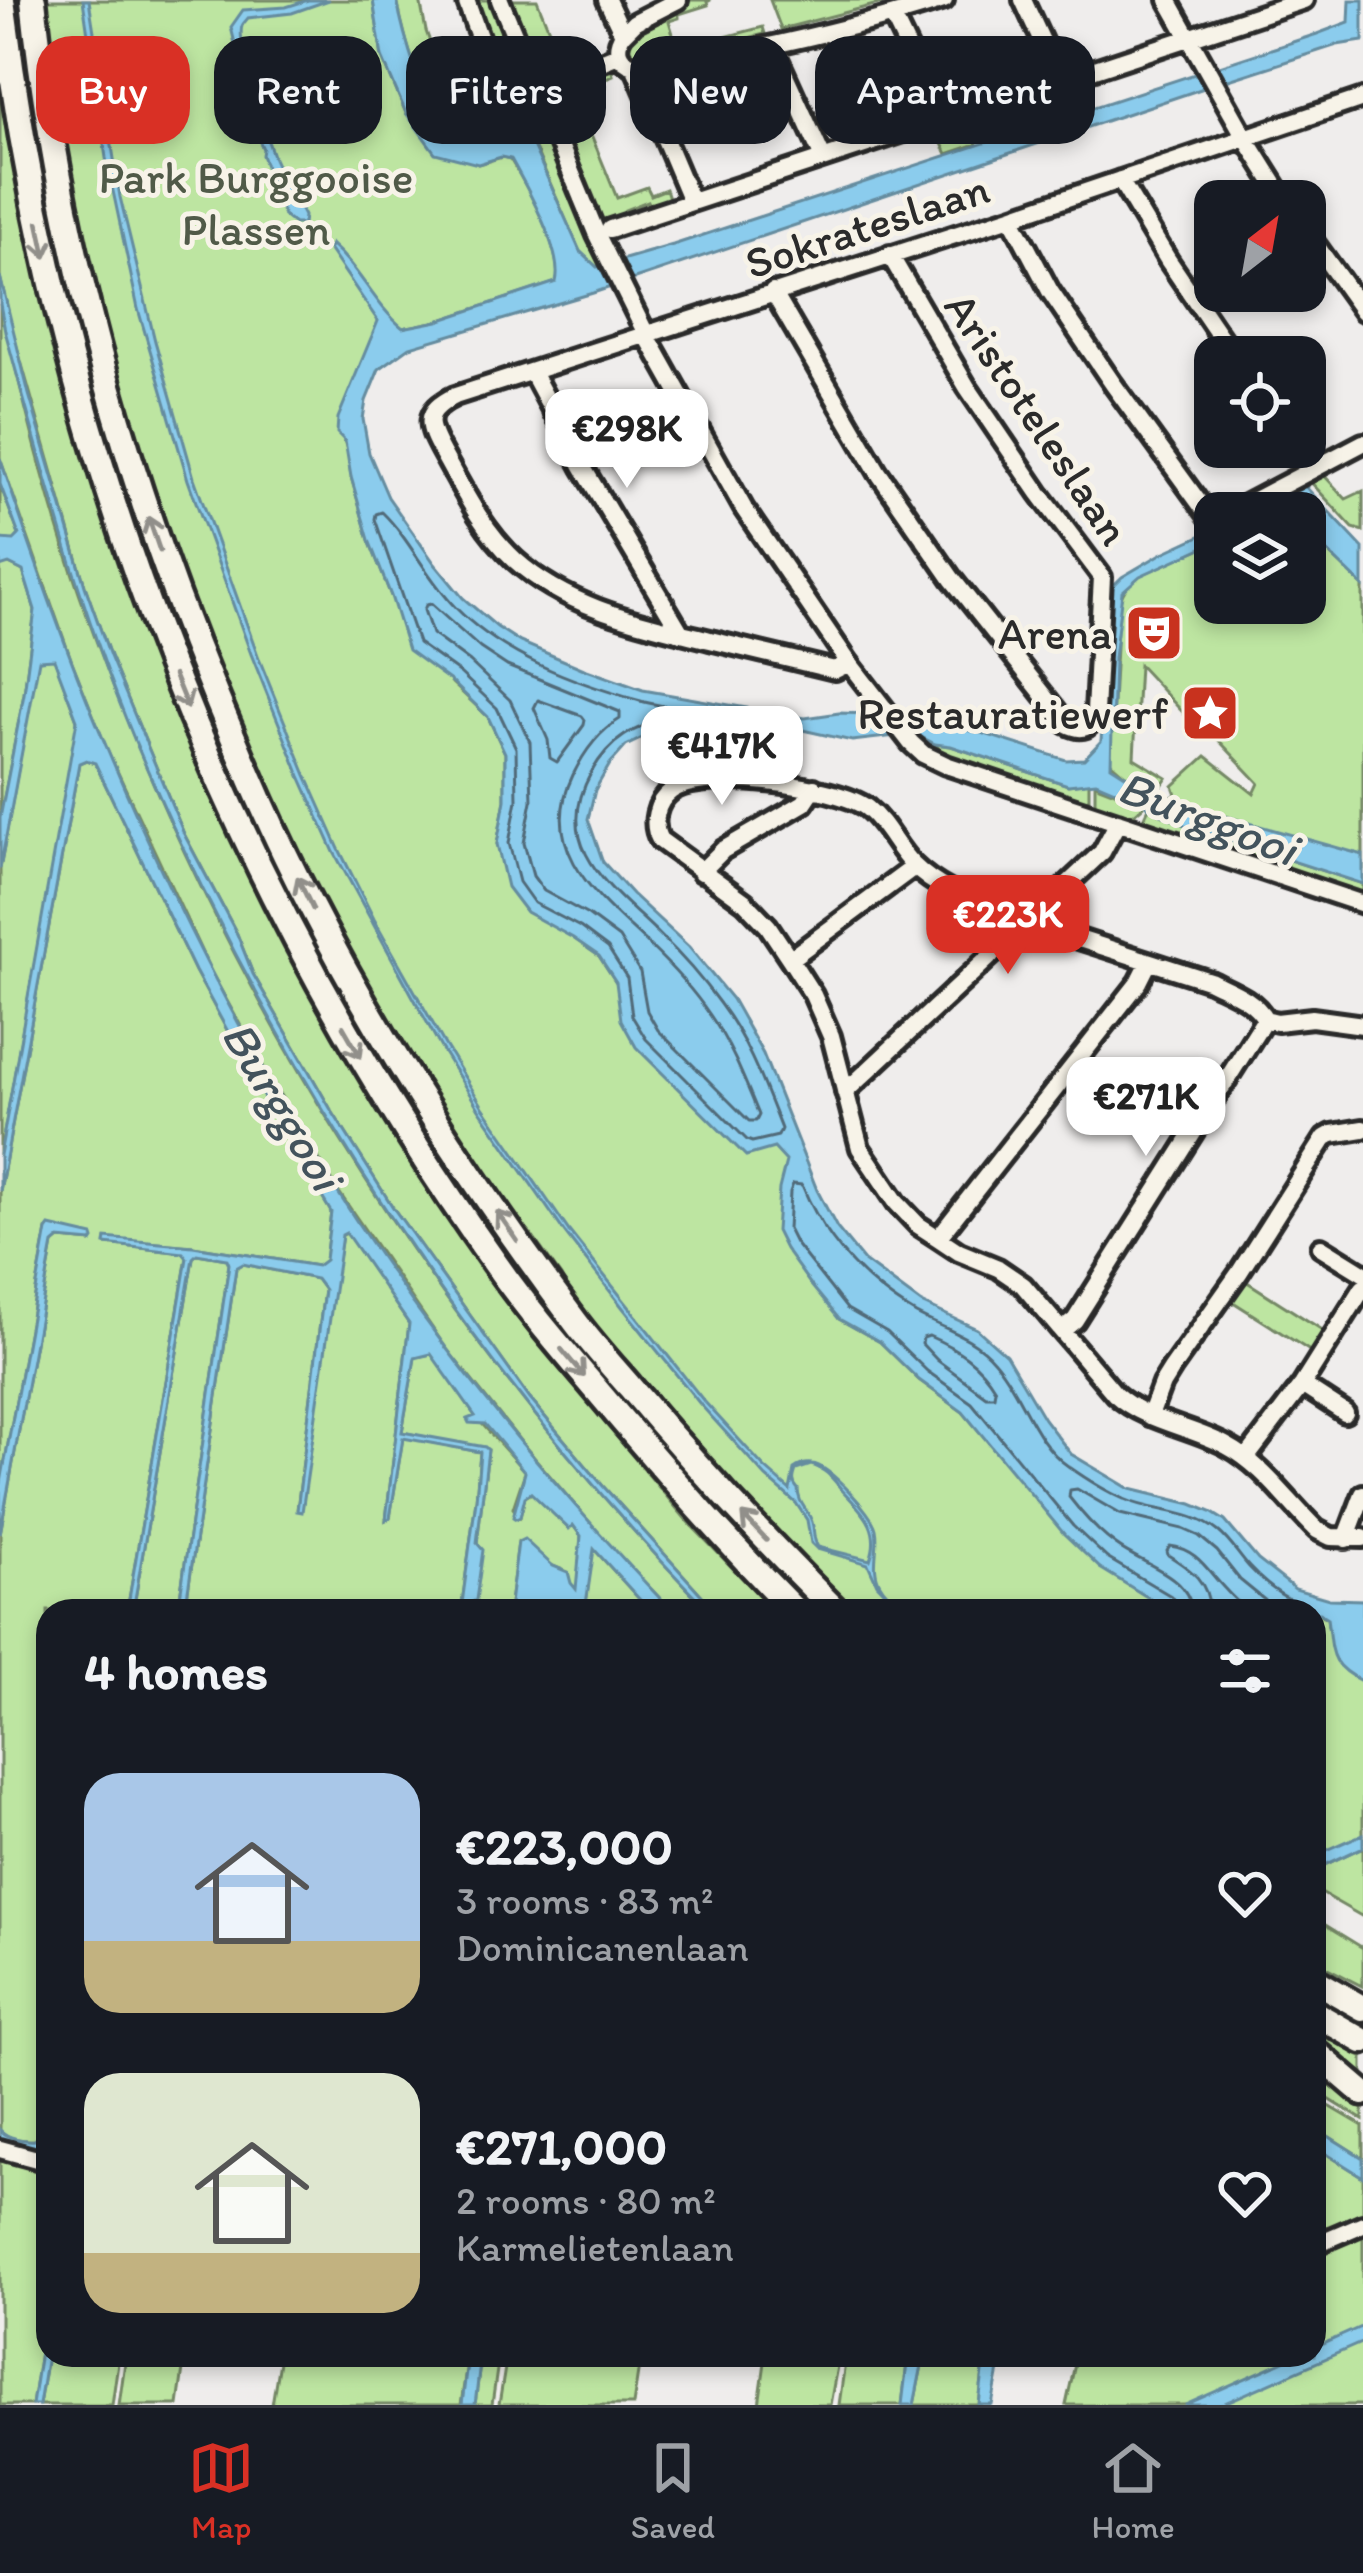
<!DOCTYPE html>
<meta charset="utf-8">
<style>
:root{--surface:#171b24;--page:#242831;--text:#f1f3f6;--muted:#9ea1a6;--line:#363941;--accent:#d93025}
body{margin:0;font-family:Itim,sans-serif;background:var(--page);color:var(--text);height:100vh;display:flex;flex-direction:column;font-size:45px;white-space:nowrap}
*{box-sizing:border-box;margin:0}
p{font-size:39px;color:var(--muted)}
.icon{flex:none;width:66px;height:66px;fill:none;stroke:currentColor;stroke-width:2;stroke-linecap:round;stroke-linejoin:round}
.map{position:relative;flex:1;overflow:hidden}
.drawer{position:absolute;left:36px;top:1599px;width:1290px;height:768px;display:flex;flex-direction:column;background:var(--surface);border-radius:36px;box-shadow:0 6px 18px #0003}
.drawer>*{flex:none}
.guide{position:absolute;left:36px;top:36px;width:1293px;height:108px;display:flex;gap:24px}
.needle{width:78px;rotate:31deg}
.buttons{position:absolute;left:1194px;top:180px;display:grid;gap:24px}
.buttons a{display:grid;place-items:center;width:132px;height:132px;border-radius:24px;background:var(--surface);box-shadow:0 6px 18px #0003;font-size:60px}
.price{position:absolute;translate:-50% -102px;padding:0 27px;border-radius:24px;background:#fff;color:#222;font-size:39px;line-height:78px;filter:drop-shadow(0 3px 6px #0008)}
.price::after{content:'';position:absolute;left:50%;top:72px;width:36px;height:27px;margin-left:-18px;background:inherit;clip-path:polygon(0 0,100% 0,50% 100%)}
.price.current{background:var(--accent);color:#fff}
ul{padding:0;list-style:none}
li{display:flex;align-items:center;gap:36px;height:300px;padding:0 48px}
li span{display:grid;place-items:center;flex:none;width:336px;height:240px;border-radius:36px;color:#555}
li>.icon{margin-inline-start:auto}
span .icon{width:144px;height:144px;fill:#fffc;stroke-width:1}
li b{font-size:51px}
h2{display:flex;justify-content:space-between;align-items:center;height:144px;padding:0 48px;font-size:51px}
.pill{padding:0 42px;border-radius:36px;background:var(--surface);box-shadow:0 6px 18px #0003;font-size:42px;line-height:108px}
.pill.current{background:var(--accent);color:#fff}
.tabs{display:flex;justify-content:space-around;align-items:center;height:168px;border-top:3px solid var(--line);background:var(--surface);font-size:33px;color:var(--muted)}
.tabs a{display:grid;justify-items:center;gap:6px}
.tabs .current{color:var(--accent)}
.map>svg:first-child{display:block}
</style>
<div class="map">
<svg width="1363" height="2405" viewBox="0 0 1363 2405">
<rect width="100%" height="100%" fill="#efedec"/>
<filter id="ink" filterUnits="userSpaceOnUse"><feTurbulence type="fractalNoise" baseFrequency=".00833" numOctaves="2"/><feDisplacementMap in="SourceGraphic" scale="24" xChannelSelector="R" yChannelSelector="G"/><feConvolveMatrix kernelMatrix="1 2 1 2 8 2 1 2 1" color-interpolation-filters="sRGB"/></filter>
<g filter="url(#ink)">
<path fill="#bde5a1" stroke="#748866" stroke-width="3" d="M10,0H25L32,62L187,644L476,1194L827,1611H808L759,1563L505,1264L373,1063L238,804L160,619L60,286Z
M43,0H373L382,57L406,113L478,164L502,157L510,159C527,186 563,252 557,282L438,321L403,328L372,341L343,437L348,453L351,477L369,540L391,596L452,683L488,717L505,753V800L497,844L573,938L599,956L616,982L776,1146L787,1161L839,1319L880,1342L919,1380L963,1412L1022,1482L1170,1611H846L762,1529L578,1310L561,1276L530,1233L506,1210L402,1048L328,916L249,751L176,567L131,429L88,267L66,156Z
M397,0H420L426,31L452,102L491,88C501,106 512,101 530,98L602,266L597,267L580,252L535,148L509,132C493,138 478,143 461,139C427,131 403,31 397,0Z
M477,0H495L526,85L513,93L501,81L506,77Z
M510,0H537L556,47L574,40L580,58L545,71L536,68Z
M691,0H711L707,2L708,5L679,14V18L669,21L677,47L688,43L690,46L763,27L765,34L748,38V46L649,62C637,62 631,58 626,46L634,29Z
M770,0H894L781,29Z
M0,59L97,489L161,670L228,828L327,1018L467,1240L485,1274L515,1315L688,1522L774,1611H716L603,1486L530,1399L394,1209L330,1108L253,974L237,934L184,834L110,656L85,586L13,333L0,276Z
M611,68L613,75L603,79L606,88L577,100L617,198L647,187L651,195L666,189L670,201L652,210L648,201L625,210L627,219L604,228L548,100L555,89Z
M964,118L977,144L947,154L934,127Z
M0,304C23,400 47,499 79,593C211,972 429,1324 709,1611H672L611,1547L521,1442L446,1348L339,1192L268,1075L211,972L106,747L71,659L0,458Z
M1319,470L1346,499L1363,491V531L1353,528L1306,477Z
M0,484L19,535L14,541L0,539Z
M1305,530L1363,586V868C1314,849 1266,827 1215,813C1198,808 1186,802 1169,802L1163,797L1166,795L1170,799L1176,794L1173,786L1206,756L1254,794L1259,783L1210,731L1204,735L1139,665L1134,758L1167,778L1158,791L1156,786L1125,775L1110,762L1118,608C1122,592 1126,586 1139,576L1215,542V603H1305Z
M2,564H9L23,571L35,610L24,694L0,818V567Z
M54,658L77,720V727L0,1155V869L38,660Z
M935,744L951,746L1068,785L1089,782V798L1085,802L945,756Z
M86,760L95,763L195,971L276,1120L331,1212L325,1261L317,1266L193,1246L106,1239V1244L184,1253L187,1257L127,1611H48V2083L40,2133L35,2140C24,2141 6,2139 0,2130V1534L53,1244L59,1239L92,1242L47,1230L0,1488V1191L79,763Z
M1095,782L1099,786L1146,804L1127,820L1095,809Z
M1149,808L1191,828L1363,884V900L1249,860L1250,856L1223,847L1221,851L1141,825Z
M347,1233L409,1324L386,1520L390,1518L403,1437L480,1452L476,1500L461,1611H185L236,1268L243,1264L316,1279L324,1290L297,1510L342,1235Z
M197,1254L227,1259L229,1264L178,1611H133L193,1258Z
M1241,1278L1327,1333L1313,1353L1227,1298Z
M432,1354L476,1417L525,1472L513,1508L520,1517L525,1497L532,1493L568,1528L573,1525L581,1536L577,1591L570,1583L568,1572L553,1566L518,1542L509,1611H469L488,1450L402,1432L415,1357Z
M593,1548L650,1611H585Z
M1314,1612L1327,1618L1328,1626L1363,1677V1842L1314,1866Z
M1363,1847V1917L1314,1889V1870Z
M1314,1918L1363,1948V1986L1314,1961Z
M1314,2030L1363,2058V2086L1314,2044Z
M1314,2060L1363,2097V2120L1314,2090Z
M1314,2097L1363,2126V2158L1314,2127Z
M1314,2146L1363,2177V2212L1314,2234Z
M0,2156L48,2176V2298L32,2405H0Z
M1363,2229V2405H1066L1077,2355H1082V2358L1091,2355H1314V2252Z
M48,2349V2355H119L112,2405H39Z
M126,2355H185L178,2405H119Z
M280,2355H468L461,2405H272Z
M481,2355H499L492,2405H475Z
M507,2355H599L640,2359L633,2405H499Z
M766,2355H839L830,2405H759Z
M846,2355H908L902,2405H839Z
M924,2355H985L979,2405H914Z"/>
<path fill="#8bcced" stroke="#658c9f" stroke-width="3" fill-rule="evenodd" d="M83,0H89L120,197L155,341L194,478L260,661L306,775L339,849L374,919L445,1045L483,1107L569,1231L703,1400L764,1467L790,1490L794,1469C801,1465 804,1463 812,1464C829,1465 872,1513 876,1529C880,1548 870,1566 880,1584C885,1594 897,1603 906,1611H903L877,1584L868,1564L817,1549L811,1543L807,1520L796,1503L766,1477L700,1404L623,1308L565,1233L479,1109L441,1048L334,852L300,776L251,654L188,480L138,309L106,158ZM811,1465C826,1469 832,1478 842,1490C862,1512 882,1527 870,1560L818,1547C812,1538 815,1532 812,1522C808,1509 798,1504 798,1489C792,1483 793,1478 796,1470Z
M308,0H329L292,13L248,18C246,21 243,23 242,26C236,42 266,136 273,156C281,176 294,196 304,216L303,224H294L284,216L262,155L263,149L257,136L231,27L243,10L286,7Z
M373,0H397C402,29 425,114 448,133C453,136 460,138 466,139C490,142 508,126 530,139L580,251L597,267L673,245L1317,34L1349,22L1350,0H1363V41L1337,45L1204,88L593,293L410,347L379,369L366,401L363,419L369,453L388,497L435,564L463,598L497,627L520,642L584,669L643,690L805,718L839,713L903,715L985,734L1066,760L1084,759L1101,741L1111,588L1122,577L1161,554L1215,529V542L1140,576L1122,592L1114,658L1111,766L1125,775L1156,786L1158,791L1169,802H1187L1196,808L1363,855V884L1191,828L1149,808L1145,803L1096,782L1068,785L951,746L935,744L923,738L896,736L852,741L762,721H722L677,728L651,734L626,746L610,764L595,790L588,819L603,862L632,894L689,947L732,999L763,1054L817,1190L837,1228L864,1261L921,1303L977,1329L1006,1355L1044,1419L1071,1454L1130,1489L1192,1504L1211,1512L1225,1521L1258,1560L1295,1589L1329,1599L1363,1600V1682C1328,1665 1332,1654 1327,1618L1319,1613L1170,1611L1100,1568L1064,1534L963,1412L919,1380L880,1342L839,1319L811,1285L785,1249L776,1231L779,1189L786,1161L774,1148L746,1156L636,1047L621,1020L616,982L599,956L573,938L526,912L507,887L497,844L505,800V753L488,717L452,682L408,650L391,596L369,540L351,477L345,441L337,433L338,418L378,321L329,249L331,244C360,269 374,304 403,328L438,321L556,282C564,253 526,186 511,159L501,157L478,164L435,153L406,113L382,57Z
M0,276L29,394L85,586L110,656L184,834L237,934L253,974L330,1108L394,1209L530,1399L603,1486L716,1611H709C470,1367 280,1075 144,762C83,623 45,476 5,331L0,304Z
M0,458C33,555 66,653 107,748C196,959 308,1166 447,1349C516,1441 593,1528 672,1611H650L594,1549L585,1611H509L518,1542L524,1539L553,1566L568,1572L571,1583L576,1589L581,1536L573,1525L569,1529L531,1493L525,1497L520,1517L516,1519L513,1517L525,1472L485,1424L469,1423L467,1419L475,1416L431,1354L415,1358L402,1432L485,1447L488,1450L477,1543L483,1550L476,1600L470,1603L469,1611H461L476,1500L480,1452L403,1438L390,1518L386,1520L409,1324L346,1233L342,1235L302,1512L297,1511L324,1290L316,1279L243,1264L236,1268L185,1611H178L229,1264L227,1259L197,1254L193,1258L133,1611H127L187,1258L183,1253L105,1244L106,1238L193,1246L317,1266L325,1260L331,1212L276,1120L195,971L95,763L86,760L79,763L0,1191V1155L77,720L54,659L39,660L0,869V818L24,694L35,610L23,571L9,564L0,567V539L14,540L19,535L0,484Z
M1303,484L1363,548V586L1305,530V513H1247Z
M50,1226L93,1236L94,1239L92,1242L59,1239L53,1244L0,1534V1488L47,1230Z
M1363,1834V1847L1314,1870V1856Z
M48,2083V2155L0,2142V2130C7,2138 24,2141 35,2140L40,2133Z
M1314,2127L1363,2158V2177L1314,2146Z
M48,2298V2349L39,2405H32Z
M1363,2326V2342L1220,2405H1185L1298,2355H1314V2348Z
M468,2355H481L475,2405H462Z
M908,2355H924L914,2405H902Z
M985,2355H1002L992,2405H979Z"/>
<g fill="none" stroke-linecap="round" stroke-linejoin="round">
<path stroke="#516b79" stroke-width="3" d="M382,512C410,539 427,579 456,608C503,656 573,682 637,700C649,704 661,704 672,709L671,717C633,728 611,737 591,773C550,847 612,888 659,934C681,955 702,979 720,1004C748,1041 764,1086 781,1129L778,1136L752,1142L747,1140L646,1039L632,1016L627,978L608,948L580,927L534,903L519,882L509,843L517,800L516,748L497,708L460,673L418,643L375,519L376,514Z
M431,604L480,648L507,666L620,712V719C598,732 584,752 573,775C536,851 601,899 649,945C671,966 693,990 710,1015C731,1045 745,1081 759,1115L756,1121H749L658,1030L647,1011L640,972L619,938L588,915L544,891L533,876L524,843L532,801L530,742L510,700L470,662L432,634L424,610L426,605Z
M538,700L582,716L585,720L584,725L557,762L550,758L548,740L534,708Z
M929,1336C958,1349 979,1362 995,1389L994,1396H986L937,1360L922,1344L923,1338Z
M1176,1611V1603L1171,1596L1107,1558L1073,1526L972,1403L927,1371L887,1332L847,1309L795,1243L788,1229L790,1192L793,1184L802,1185C825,1241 864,1283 916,1314C944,1329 973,1336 994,1361C1021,1391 1034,1443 1068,1466C1085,1478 1105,1491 1124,1499C1155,1513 1191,1509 1219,1532C1231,1542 1239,1556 1249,1567C1264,1583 1280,1597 1301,1604L1303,1611
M1192,1611C1189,1574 1141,1564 1116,1545C1098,1532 1082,1514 1069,1497L1070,1490L1077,1489L1120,1514L1183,1529L1199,1536L1217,1551L1240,1580L1278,1611
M1210,1611C1208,1581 1192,1570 1168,1555L1167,1551L1170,1546C1197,1549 1207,1570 1225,1589C1232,1597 1240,1604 1247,1611"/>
<defs>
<path id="minor" d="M466,0L496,85L508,96L535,89L618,55
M500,0L597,235L647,336L744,509L849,663L911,743L923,754L946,765L1363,904
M607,0L623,34C614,48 618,61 634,66L691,201
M1023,0L1060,80
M1168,0L1245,137L1285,201
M893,17L942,119
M623,34L635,22L678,0
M772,46L823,158
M634,66C663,72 698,61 726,55C800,40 873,23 944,0
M1120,180L1168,260L1234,357
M1011,217L1050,291L1113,384L1213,522L1215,521
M610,229L1304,0
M1305,230L1363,311
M773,292L878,472L952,579L1067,724C1082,732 1091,729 1095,712L1102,577L1039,493L967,387L890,255
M532,372L582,466L681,633
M1303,447L1317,466
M1230,513L1363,443
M849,663L835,670C793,660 751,650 710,640C641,623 569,609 515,560C483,530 464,492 443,454C427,425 422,412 455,396L1011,217L1363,98
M701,872L723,850L804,803L814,788
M790,959L914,867
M1363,1025L1312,1018L1277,1022L1265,1019C1254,999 1230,991 1210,981C1167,967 1123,953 1079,939C1050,930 1021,922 992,911C966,900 934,886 913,865C896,848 886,823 867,808C838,785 701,768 671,791C656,802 651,824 660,840L745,902L768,926L790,959L813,995L831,1036L860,1148L897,1203L918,1225L938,1238L959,1252L998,1268L1023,1285L1115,1394C1146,1422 1190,1426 1227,1446C1263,1465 1287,1501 1317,1530L1331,1537L1363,1538
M845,1092L1102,852L1118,822
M938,1238L1139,982L1149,962
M1321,1247L1363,1273
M1063,1330L1075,1320L1265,1019
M1302,1385L1345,1413
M1150,1416L1162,1384L1172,1368L1239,1273L1325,1138L1332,1134L1363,1129
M1247,1457L1302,1385L1363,1288
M1346,1539L1363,1494
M0,2149L48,2162
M1314,2245L1363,2224"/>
<path id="highway" d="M2,0C57,455 230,890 495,1263C532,1316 575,1364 616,1413C674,1481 732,1548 795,1611
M33,0C58,238 124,473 215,694C244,764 274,836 310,904C384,1048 474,1186 571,1316C589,1341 610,1364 630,1387C695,1465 764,1539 836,1611
M1314,1980L1363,2008
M1314,2013L1363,2041
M1314,2051L1363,2093"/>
</defs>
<use href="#minor" stroke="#2b2b2b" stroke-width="26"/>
<use href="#highway" stroke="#2b2b2b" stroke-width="33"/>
<use href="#minor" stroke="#f7f3e8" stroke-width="16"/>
<use href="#highway" stroke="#f7f3e8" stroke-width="24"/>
</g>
<defs><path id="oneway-shaft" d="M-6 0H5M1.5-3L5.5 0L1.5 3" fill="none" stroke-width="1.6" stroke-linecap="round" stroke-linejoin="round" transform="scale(3)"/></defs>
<g stroke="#918f8a">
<use href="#oneway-shaft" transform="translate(42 240) rotate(78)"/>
<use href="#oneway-shaft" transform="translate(154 534) rotate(-109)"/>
<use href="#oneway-shaft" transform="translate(181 692) rotate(68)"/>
<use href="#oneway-shaft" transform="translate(305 893) rotate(-116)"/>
<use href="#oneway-shaft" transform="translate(352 1042) rotate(60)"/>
<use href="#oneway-shaft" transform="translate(507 1226) rotate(-125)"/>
<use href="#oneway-shaft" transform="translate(573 1363) rotate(50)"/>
<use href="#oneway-shaft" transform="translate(754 1527) rotate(-133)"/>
</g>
</g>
<defs>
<symbol id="theatre-square" viewBox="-11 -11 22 22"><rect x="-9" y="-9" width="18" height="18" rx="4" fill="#c8321e" stroke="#f7f3e8"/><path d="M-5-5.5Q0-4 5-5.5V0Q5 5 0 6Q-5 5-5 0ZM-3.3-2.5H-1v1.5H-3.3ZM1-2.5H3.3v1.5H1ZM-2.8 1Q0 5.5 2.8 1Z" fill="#fff"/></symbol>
<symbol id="sight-square" viewBox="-11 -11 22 22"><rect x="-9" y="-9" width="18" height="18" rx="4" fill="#c8321e" stroke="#f7f3e8"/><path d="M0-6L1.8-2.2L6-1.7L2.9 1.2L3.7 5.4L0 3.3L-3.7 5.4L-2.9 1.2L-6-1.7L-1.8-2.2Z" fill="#fff"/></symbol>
</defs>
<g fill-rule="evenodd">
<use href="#theatre-square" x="1121" y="600" width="66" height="66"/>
<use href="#sight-square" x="1177" y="680" width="66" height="66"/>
</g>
<g text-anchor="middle" stroke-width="10" stroke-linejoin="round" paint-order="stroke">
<g font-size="45" fill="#505a48" stroke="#f7f3e8">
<text x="256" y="193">Park Burggooise<tspan x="256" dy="52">Plassen</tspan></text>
</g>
<g font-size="45" fill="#2b2b2b" stroke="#f7f3e8">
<text transform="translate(867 225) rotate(-18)" y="16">Sokrateslaan</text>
<text transform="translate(1038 418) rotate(56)" y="16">Aristoteleslaan</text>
</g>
<g font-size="45" fill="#2b2b2b" stroke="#f7f3e8" text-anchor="end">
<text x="1112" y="649">Arena</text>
<text x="1168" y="729">Restauratiewerf</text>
</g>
<g font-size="48" font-style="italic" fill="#43535c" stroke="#f7f3e8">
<text transform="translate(1208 817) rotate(21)" y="17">Burggooi</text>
<text transform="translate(283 1105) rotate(59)" y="17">Burggooi</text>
</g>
</g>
</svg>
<div class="buttons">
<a><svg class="needle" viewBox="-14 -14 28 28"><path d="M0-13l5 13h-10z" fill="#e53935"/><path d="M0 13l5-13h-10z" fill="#9ea1a6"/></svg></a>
<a><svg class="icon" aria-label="locate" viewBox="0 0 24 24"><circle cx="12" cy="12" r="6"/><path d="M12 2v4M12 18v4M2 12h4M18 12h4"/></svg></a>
<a><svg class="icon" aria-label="layers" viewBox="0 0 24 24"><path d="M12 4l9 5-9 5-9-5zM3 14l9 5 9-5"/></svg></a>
</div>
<b class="price" style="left:627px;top:491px">€298K</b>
<b class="price" style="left:722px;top:808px">€417K</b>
<b class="price current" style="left:1008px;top:977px">€223K</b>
<b class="price" style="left:1146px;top:1159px">€271K</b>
<div class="guide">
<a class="pill current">Buy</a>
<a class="pill">Rent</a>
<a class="pill">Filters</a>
<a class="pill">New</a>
<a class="pill">Apartment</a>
</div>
<section class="drawer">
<h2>4 homes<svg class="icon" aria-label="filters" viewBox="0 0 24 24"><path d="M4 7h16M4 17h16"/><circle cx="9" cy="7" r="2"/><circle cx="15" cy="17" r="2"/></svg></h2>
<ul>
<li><span style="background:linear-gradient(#a9c7e8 70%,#c2b280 0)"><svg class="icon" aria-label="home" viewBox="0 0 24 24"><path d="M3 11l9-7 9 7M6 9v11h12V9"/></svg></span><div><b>€223,000</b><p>3 rooms · 83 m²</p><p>Dominicanenlaan</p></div><svg class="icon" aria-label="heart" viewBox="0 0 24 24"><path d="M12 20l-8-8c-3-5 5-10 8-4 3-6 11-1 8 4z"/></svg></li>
<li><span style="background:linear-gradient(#dfe7d0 75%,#c2b280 0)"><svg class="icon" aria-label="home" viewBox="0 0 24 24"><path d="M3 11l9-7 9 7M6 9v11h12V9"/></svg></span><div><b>€271,000</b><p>2 rooms · 80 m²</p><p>Karmelietenlaan</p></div><svg class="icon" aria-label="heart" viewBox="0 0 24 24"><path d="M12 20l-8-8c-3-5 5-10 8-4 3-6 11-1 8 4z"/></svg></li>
</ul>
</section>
</div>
<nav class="tabs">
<a class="current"><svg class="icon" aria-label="map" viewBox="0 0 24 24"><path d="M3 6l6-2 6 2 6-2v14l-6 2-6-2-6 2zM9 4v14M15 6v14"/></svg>Map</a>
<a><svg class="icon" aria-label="saved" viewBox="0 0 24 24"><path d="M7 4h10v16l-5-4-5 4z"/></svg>Saved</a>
<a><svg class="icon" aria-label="home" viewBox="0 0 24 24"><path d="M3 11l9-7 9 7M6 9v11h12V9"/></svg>Home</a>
</nav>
